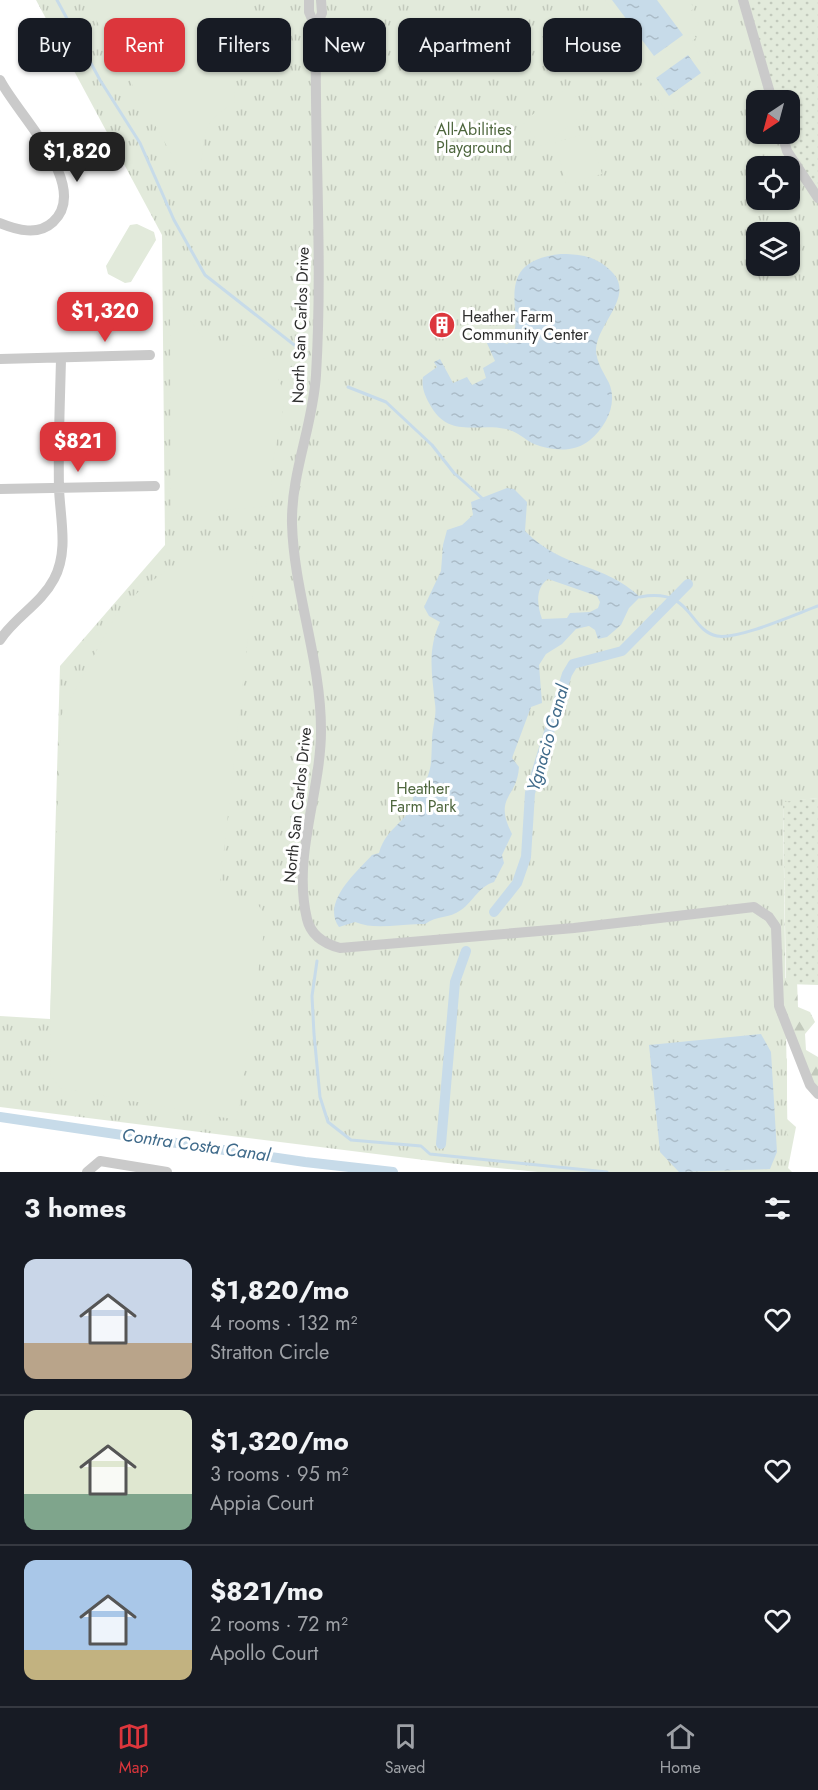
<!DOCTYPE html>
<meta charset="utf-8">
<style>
:root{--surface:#171b24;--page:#242831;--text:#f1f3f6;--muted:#9ea1a6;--line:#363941;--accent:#dc363c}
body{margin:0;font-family:Jost,sans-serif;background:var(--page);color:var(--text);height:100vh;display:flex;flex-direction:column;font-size:22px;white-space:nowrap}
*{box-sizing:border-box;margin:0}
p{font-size:20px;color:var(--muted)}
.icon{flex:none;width:33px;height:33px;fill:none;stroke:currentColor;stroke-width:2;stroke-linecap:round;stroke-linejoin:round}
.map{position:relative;height:1172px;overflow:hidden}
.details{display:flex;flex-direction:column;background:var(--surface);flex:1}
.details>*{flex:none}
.banner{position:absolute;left:18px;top:18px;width:783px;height:54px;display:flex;gap:12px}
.needle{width:39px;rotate:216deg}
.tools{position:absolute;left:746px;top:90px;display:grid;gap:12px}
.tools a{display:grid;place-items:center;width:54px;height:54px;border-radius:12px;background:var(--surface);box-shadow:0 2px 4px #0004;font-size:30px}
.price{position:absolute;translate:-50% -51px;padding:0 14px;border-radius:12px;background:var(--accent);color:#fff;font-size:20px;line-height:39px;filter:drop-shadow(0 2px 3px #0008)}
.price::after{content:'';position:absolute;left:50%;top:36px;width:18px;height:14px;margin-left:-9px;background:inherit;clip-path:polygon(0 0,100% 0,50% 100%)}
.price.selected{background:#222;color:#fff}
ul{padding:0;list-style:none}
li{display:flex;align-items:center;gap:18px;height:150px;padding:0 24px}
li+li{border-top:2px solid var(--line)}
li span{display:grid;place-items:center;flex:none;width:168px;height:120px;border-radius:12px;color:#555}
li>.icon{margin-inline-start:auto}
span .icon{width:72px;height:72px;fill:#fffc;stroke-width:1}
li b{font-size:26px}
h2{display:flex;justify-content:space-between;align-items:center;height:72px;padding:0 24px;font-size:26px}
.pill{padding:0 21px;border-radius:12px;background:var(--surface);box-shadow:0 2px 4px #0004;font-size:21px;line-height:54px}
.pill.selected{background:var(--accent);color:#fff}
.menu{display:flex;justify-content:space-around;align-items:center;height:84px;border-top:2px solid var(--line);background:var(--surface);font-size:16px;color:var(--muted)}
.menu a{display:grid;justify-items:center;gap:3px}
.menu .selected{color:var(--accent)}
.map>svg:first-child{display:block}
</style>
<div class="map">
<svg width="818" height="1172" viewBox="0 0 818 1172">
<defs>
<pattern id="grass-dots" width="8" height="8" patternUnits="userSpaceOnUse" patternTransform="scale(1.5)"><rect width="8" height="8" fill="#e2eadb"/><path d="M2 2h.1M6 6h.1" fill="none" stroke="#c2c9bc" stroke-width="1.8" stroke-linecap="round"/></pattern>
<pattern id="forest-firs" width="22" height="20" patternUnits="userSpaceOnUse" patternTransform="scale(1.5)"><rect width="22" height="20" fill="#e2eadb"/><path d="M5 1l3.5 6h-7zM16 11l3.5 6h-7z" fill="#c2c9bc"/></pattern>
<pattern id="park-tufts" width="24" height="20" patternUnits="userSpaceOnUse" patternTransform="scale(1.5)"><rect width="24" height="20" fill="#e2eadb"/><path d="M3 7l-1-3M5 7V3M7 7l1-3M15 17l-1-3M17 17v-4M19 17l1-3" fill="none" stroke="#c2c9bc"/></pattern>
<pattern id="water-ripples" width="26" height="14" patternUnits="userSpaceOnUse" patternTransform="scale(1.5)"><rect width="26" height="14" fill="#c7dbe9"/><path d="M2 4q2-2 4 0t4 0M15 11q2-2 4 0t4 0" fill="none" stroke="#abbcc8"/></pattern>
</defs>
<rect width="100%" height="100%" fill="#fff"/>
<path fill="url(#grass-dots)" d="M743,0H818V198L782,134H789V100H772Z
M818,798V985L786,984L783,801Z"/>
<path fill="url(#forest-firs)" d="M778,977L797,980L798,1007L810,1012L815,1022L805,1034L806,1050L818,1057V1094L790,1036L776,1047L787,1059V1119L796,1127L788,1168L792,1172H728Z"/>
<path fill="url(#park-tufts)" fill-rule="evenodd" d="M36,0H743L772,100H756V134H782L818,198V798L783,802L788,1172H538L448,1163L0,1107V1016L50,1019L60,666L165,545L162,235ZM756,166H789V200H756ZM756,232H789V266H756Z"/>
<path fill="#e2eadb" d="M85,0H237L234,104C183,129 219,155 188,184Z
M605,0H689L694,8L690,12L699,24L691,30L696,38L692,41L716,74L666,110L645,82L642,84L624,59L634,52L623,37L629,33Z
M568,87L587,112L542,147L523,122Z
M590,133L602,174L566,183L555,142Z
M137,224L154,232L156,240L131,282L125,283L108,274L106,266L130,225Z
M170,307L185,313L203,338L251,347L271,365L286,395L271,471L273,506L171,514Z
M258,549L219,894L255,900L266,917L237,1120L60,1088L51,1076L50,1019L61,716L116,615L142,588L193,552Z"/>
<path fill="url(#water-ripples)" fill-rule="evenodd" d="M612,0H657L683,35L654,56Z
M688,55L701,73L669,96L656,78Z
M561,254C580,254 596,256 611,271C636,295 598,322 596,349C596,362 604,373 609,383C618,404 606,427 590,440C575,453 552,451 534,444C524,439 517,431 506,429C477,422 448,440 429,403C425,396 421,386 423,377L437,367L434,362L440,359L453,383L467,377L472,385L486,378L483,368L495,361L486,341L493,339L507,344C533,324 483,262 561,254Z
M507,488L514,489L527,502L525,531C563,570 603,562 640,597L629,608L621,625L607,637L598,639L595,630L589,626L576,629L562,644L546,654L539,665L542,703L531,707L512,758L519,767C517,799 493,796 512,834L502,855L504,863L494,882C479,886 473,902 461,910C449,919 437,915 425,924C401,923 377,931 355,922L339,927C321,902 357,872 372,855L379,853C387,823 416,820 413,792L420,789C433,773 431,760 432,741C432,728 437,716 435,704C432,674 427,650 440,622L429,616L424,607L441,571L443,545L447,530L462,525L473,515L471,502ZM548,579L597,596L600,602L598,608L590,612L570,613L567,618L542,619C537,605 535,588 548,579Z
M761,1034L771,1052L777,1152L770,1169L679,1172L660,1152L649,1045Z"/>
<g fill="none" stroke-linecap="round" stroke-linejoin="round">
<path stroke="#c7dbe9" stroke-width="3" d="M57,0L100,80L140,143L174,220L205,275L307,355
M348,387L386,402L432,445L454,473L483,499
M640,597C693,587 688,630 717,636C738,640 796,614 818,606
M317,961L312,996L314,1034L320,1097L328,1122L351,1140L421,1146L430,1154L607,1172"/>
<path stroke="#c7dbe9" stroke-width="10" d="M494,912L517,883L526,857L530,793L567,674L573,664L622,651L688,584
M0,1117L305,1162L393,1172
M441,1144L455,982L466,951"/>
<path stroke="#cacaca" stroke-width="10" d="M309,0V12L316,28L322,13L321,0
M743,0L772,100
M316,28C314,144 323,259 316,375C313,426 291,472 292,524C294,593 321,660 321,730C321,793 292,856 307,919C311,936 325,944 340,948L574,928L754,907L769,917L776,927L779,1006L810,1085L818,1094
M0,80C17,114 92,186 53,222C38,236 17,230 0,223
M782,134L787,151L818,198
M0,359L150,355
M0,489L155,486
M0,640C15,617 41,604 54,579C69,551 60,518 59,488C58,445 60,402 61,359
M87,1172L100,1161L167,1172"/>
</g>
<defs>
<symbol id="building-disc" viewBox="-11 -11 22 22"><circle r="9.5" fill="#dc363c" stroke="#fff"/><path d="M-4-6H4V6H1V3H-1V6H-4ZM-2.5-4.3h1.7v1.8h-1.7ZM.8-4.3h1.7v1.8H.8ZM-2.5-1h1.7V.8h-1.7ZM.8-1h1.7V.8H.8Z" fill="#fff"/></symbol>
</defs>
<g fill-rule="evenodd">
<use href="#building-disc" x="427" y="310" width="30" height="30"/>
</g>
<g text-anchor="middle" stroke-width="6" stroke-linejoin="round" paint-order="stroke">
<g font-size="16" fill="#4e663d" stroke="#fff">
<text x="474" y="135">All-Abilities<tspan x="474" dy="18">Playground</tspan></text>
<text x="423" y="794">Heather<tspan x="423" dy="18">Farm Park</tspan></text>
</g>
<g font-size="16" fill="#2d2d2d" stroke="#fff" text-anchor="start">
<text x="462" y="322">Heather Farm<tspan x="462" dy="18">Community Center</tspan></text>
</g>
<g font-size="16" fill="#2d2d2d" stroke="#fff">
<text transform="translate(300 325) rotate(-88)" y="6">North San Carlos Drive</text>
<text transform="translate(297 805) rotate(-84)" y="6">North San Carlos Drive</text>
</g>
<g font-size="18" font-style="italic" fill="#3f6a8a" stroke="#fff">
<text transform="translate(548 738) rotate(-74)" y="6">Ygnacio Canal</text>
<text transform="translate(196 1145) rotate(8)" y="6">Contra Costa Canal</text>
</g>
</g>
</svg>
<div class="tools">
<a><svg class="needle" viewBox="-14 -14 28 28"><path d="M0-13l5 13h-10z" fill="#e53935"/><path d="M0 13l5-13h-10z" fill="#9ea1a6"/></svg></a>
<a><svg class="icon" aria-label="locate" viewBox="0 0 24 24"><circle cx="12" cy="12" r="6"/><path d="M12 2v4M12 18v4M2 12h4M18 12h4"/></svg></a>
<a><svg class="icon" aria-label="layers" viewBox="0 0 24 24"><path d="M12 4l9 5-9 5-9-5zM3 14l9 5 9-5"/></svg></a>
</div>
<b class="price selected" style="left:77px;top:183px">$1,820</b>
<b class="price" style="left:105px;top:343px">$1,320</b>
<b class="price" style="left:78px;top:473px">$821</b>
<div class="banner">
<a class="pill">Buy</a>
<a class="pill selected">Rent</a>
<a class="pill">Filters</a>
<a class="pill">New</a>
<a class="pill">Apartment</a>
<a class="pill">House</a>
</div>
</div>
<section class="details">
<h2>3 homes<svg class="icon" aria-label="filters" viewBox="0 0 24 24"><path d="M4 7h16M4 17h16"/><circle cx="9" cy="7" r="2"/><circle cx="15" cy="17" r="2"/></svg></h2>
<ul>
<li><span style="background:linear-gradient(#c9d6e8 70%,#b9a48a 0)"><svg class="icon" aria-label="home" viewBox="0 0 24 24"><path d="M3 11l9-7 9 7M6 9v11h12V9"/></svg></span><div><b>$1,820/mo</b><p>4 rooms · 132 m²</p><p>Stratton Circle</p></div><svg class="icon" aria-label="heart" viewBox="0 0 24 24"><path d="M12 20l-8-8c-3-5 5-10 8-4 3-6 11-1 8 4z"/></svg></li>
<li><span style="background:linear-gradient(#dfe7d0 70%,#7fa58c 0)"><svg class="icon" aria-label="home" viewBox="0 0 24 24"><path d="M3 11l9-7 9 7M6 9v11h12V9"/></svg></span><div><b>$1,320/mo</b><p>3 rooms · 95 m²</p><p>Appia Court</p></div><svg class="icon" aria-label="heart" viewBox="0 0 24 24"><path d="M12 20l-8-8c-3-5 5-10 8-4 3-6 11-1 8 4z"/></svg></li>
<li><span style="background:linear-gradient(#a9c7e8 75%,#c2b280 0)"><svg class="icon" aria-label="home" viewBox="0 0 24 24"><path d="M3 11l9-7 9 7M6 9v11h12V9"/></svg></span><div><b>$821/mo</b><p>2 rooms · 72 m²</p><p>Apollo Court</p></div><svg class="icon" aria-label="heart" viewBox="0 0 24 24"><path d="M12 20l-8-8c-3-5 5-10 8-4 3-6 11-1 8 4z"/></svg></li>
</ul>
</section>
<nav class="menu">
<a class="selected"><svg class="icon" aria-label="map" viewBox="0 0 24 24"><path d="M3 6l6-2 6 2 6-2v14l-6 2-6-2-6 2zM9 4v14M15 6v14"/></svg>Map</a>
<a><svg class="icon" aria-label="saved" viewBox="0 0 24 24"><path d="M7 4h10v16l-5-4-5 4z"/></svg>Saved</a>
<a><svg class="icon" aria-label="home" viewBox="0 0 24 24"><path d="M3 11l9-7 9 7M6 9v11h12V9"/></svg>Home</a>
</nav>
